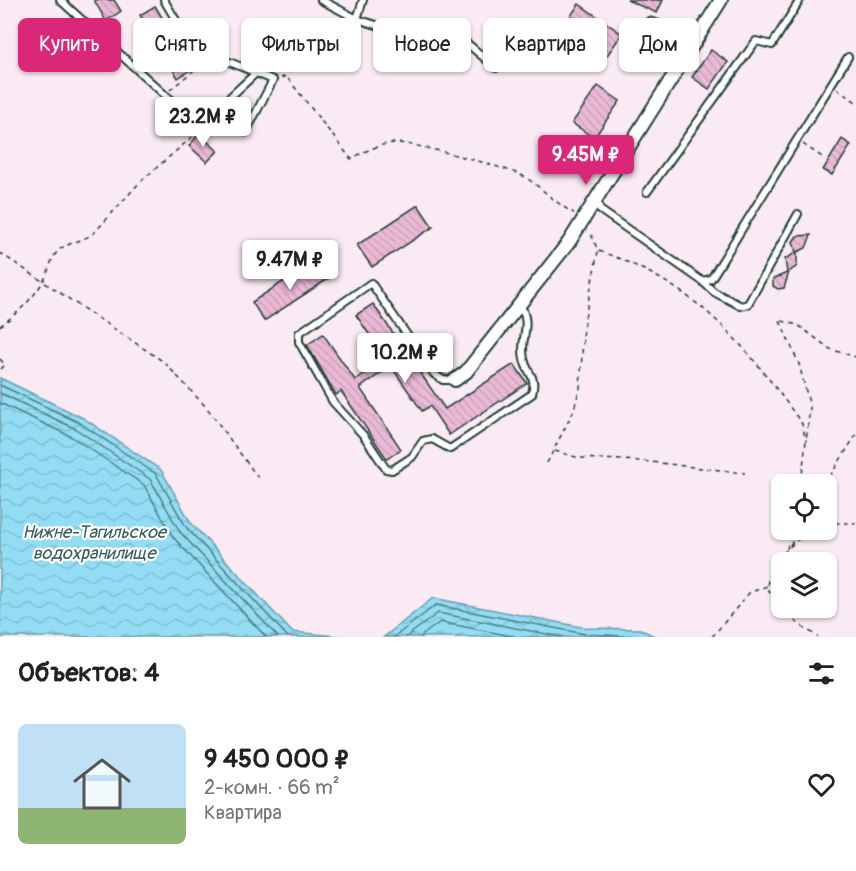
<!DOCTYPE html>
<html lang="ru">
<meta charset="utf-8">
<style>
:root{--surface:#fff;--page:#f2f2f2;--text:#222;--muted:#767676;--line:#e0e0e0;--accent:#db2777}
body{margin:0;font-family:Pangolin,sans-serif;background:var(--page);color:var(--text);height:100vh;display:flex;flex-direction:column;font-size:22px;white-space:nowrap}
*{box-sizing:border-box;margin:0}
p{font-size:20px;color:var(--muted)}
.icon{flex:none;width:33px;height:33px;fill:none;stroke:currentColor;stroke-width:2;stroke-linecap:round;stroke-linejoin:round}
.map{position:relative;height:637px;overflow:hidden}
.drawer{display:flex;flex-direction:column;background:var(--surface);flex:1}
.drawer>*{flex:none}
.guide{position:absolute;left:18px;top:18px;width:820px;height:54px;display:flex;gap:12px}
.fabs{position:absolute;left:771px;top:474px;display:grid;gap:12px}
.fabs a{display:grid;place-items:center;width:66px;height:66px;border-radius:9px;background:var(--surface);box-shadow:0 2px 4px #0004;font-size:30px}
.price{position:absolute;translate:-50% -51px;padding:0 14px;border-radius:6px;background:#fff;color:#222;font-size:20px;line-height:39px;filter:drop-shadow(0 2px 3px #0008)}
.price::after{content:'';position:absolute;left:50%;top:36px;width:18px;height:14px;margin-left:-9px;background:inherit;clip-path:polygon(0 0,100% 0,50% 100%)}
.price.active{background:var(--accent);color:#fff}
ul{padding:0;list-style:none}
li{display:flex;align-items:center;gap:18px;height:150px;padding:0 18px}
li+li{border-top:2px solid var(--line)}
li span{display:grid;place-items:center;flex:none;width:168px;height:120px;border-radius:9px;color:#555}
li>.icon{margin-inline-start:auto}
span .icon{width:72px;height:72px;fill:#fffc;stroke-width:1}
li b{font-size:26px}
h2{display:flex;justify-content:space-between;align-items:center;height:72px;padding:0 18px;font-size:26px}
.pill{padding:0 21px;border-radius:9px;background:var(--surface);box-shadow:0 2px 4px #0004;font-size:21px;line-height:54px}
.pill.active{background:var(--accent);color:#fff}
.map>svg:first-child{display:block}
</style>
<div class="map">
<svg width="856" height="637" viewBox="0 0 856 637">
<defs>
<pattern id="water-waves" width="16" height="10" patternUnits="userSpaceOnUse" patternTransform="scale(1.5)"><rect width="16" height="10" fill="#93ddf4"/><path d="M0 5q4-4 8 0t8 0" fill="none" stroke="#7ebfd2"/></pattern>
<pattern id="building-back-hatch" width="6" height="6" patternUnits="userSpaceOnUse" patternTransform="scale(1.5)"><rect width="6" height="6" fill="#ebb9d7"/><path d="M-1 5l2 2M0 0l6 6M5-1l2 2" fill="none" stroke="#c9a0b9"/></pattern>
</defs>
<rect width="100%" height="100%" fill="#f9eaf3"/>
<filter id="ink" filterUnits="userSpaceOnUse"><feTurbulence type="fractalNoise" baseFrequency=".0167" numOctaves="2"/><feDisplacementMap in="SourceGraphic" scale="12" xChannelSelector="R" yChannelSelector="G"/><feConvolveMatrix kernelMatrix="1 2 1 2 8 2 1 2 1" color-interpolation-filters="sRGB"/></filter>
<g filter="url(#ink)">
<path fill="url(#water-waves)" stroke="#659da7" stroke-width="1.5" d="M0,378L83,418L161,470L191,523L292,632L347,637H0Z
M433,598L586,628L640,629L656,637H384Z"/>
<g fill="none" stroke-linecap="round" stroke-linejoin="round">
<path stroke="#4d7d81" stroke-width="1.5" d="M0,385L80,423L156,474L186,527L288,637
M0,393L76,429L150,479L180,532L278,637
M0,403L72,437L144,485L173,537L266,637
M394,637L436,605L585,634L642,637
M406,637L438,613L562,637
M420,637L440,622L516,637"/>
</g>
<path fill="url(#building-back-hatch)" stroke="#1f3d34" stroke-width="1.5" d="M94,0H114L121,11L106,21Z
M627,0H663L657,13Z
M579,4L622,34L606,57L563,27Z
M155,6L193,68L178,78L140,15Z
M711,50L728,62L709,89L692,77Z
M598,86L620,101L594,138L572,123Z
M199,134L218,151L207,162L189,146Z
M842,139L851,145L832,175L823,170Z
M418,205L433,227L372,267L357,245Z
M811,235L806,248L797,252V266L789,272L784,288L778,289L773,286V279L787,273L785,259L796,253L793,242L797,236Z
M316,260L328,279L264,321L252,302Z
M373,304L445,409L514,364L527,383L449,435L430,406L422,411L391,366L360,388L401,449L387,459L341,391L336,395L307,345L323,334L355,380L386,359L356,315Z"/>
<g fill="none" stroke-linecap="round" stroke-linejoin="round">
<defs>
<path id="lane" d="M60,0L165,95L202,123L257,72
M164,0L177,22L198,49L273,80L246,132
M321,0L357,19L363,0
M357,19L386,28L454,32L496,68
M649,21L677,29L695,40
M647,192L756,41L772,45L800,0
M597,198L600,210L702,281L711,279L848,57
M702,281L714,292L741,306L748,304L798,214
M455,380H443L434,374L371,283L299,333V342L333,402L364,436L386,469L392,470L412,457L423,441L432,439L450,449L532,394C537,375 527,374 524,359C519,337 533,328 520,304"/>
<path id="street" d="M455,380L466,372L569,242L721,0"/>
</defs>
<use href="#lane" stroke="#1f3d34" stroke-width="10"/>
<use href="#street" stroke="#1f3d34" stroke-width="16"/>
<path stroke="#1f3d34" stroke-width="1.5" stroke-dasharray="4.5 4.5" stroke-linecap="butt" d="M281,78L286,76L351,159C365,151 379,144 395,143C412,142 504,167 521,175C540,185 554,203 574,213
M837,89L856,102
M170,90L206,60
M803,144L822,157
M599,251C697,285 743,341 802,424L806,441
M0,253L164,362L207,408L259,479
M780,321L799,364L810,407L801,484
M782,321L798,325L830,349L856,357
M0,326C17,314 35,297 45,278C49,270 51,259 57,252C62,244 84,241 94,233L140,182L198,132
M0,359L5,365L0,370
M555,451L579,458L642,461L745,473
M547,463L573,412L580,388L584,323L598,251L590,231
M825,484L856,435
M826,523H856
M790,545L801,530
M787,549L791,530
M782,607C776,601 769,595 768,587C764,566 796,540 811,530
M782,608L793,620L818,637
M712,637L749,593L767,586"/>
<use href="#lane" stroke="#fff" stroke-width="6"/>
<use href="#street" stroke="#fff" stroke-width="12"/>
</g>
</g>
<g text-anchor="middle" stroke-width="4.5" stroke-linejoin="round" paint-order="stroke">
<g font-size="18" font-style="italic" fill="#365d5a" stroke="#fff">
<text x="94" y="538">Нижне-Тагильское<tspan x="94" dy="21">водохранилище</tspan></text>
</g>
</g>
</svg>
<div class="fabs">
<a><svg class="icon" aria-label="locate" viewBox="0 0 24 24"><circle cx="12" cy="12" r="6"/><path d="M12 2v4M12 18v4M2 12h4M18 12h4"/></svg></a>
<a><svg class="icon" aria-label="layers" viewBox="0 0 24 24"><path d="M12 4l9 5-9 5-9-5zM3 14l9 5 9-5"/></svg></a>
</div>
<b class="price" style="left:203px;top:148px">23.2M ₽</b>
<b class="price active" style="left:586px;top:186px">9.45M ₽</b>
<b class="price" style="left:290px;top:291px">9.47M ₽</b>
<b class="price" style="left:405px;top:384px">10.2M ₽</b>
<div class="guide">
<a class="pill active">Купить</a>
<a class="pill">Снять</a>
<a class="pill">Фильтры</a>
<a class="pill">Новое</a>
<a class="pill">Квартира</a>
<a class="pill">Дом</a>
</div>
</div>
<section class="drawer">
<h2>Объектов: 4<svg class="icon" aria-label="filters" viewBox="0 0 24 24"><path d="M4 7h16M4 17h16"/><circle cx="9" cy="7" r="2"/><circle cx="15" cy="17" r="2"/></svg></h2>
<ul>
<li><span style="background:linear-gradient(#bfe0f5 70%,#8fb573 0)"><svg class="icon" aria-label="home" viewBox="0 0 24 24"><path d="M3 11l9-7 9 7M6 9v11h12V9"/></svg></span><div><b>9 450 000 ₽</b><p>2-комн. · 66 m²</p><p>Квартира</p></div><svg class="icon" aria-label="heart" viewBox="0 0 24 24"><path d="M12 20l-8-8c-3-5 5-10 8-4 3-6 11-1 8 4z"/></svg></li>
</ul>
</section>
